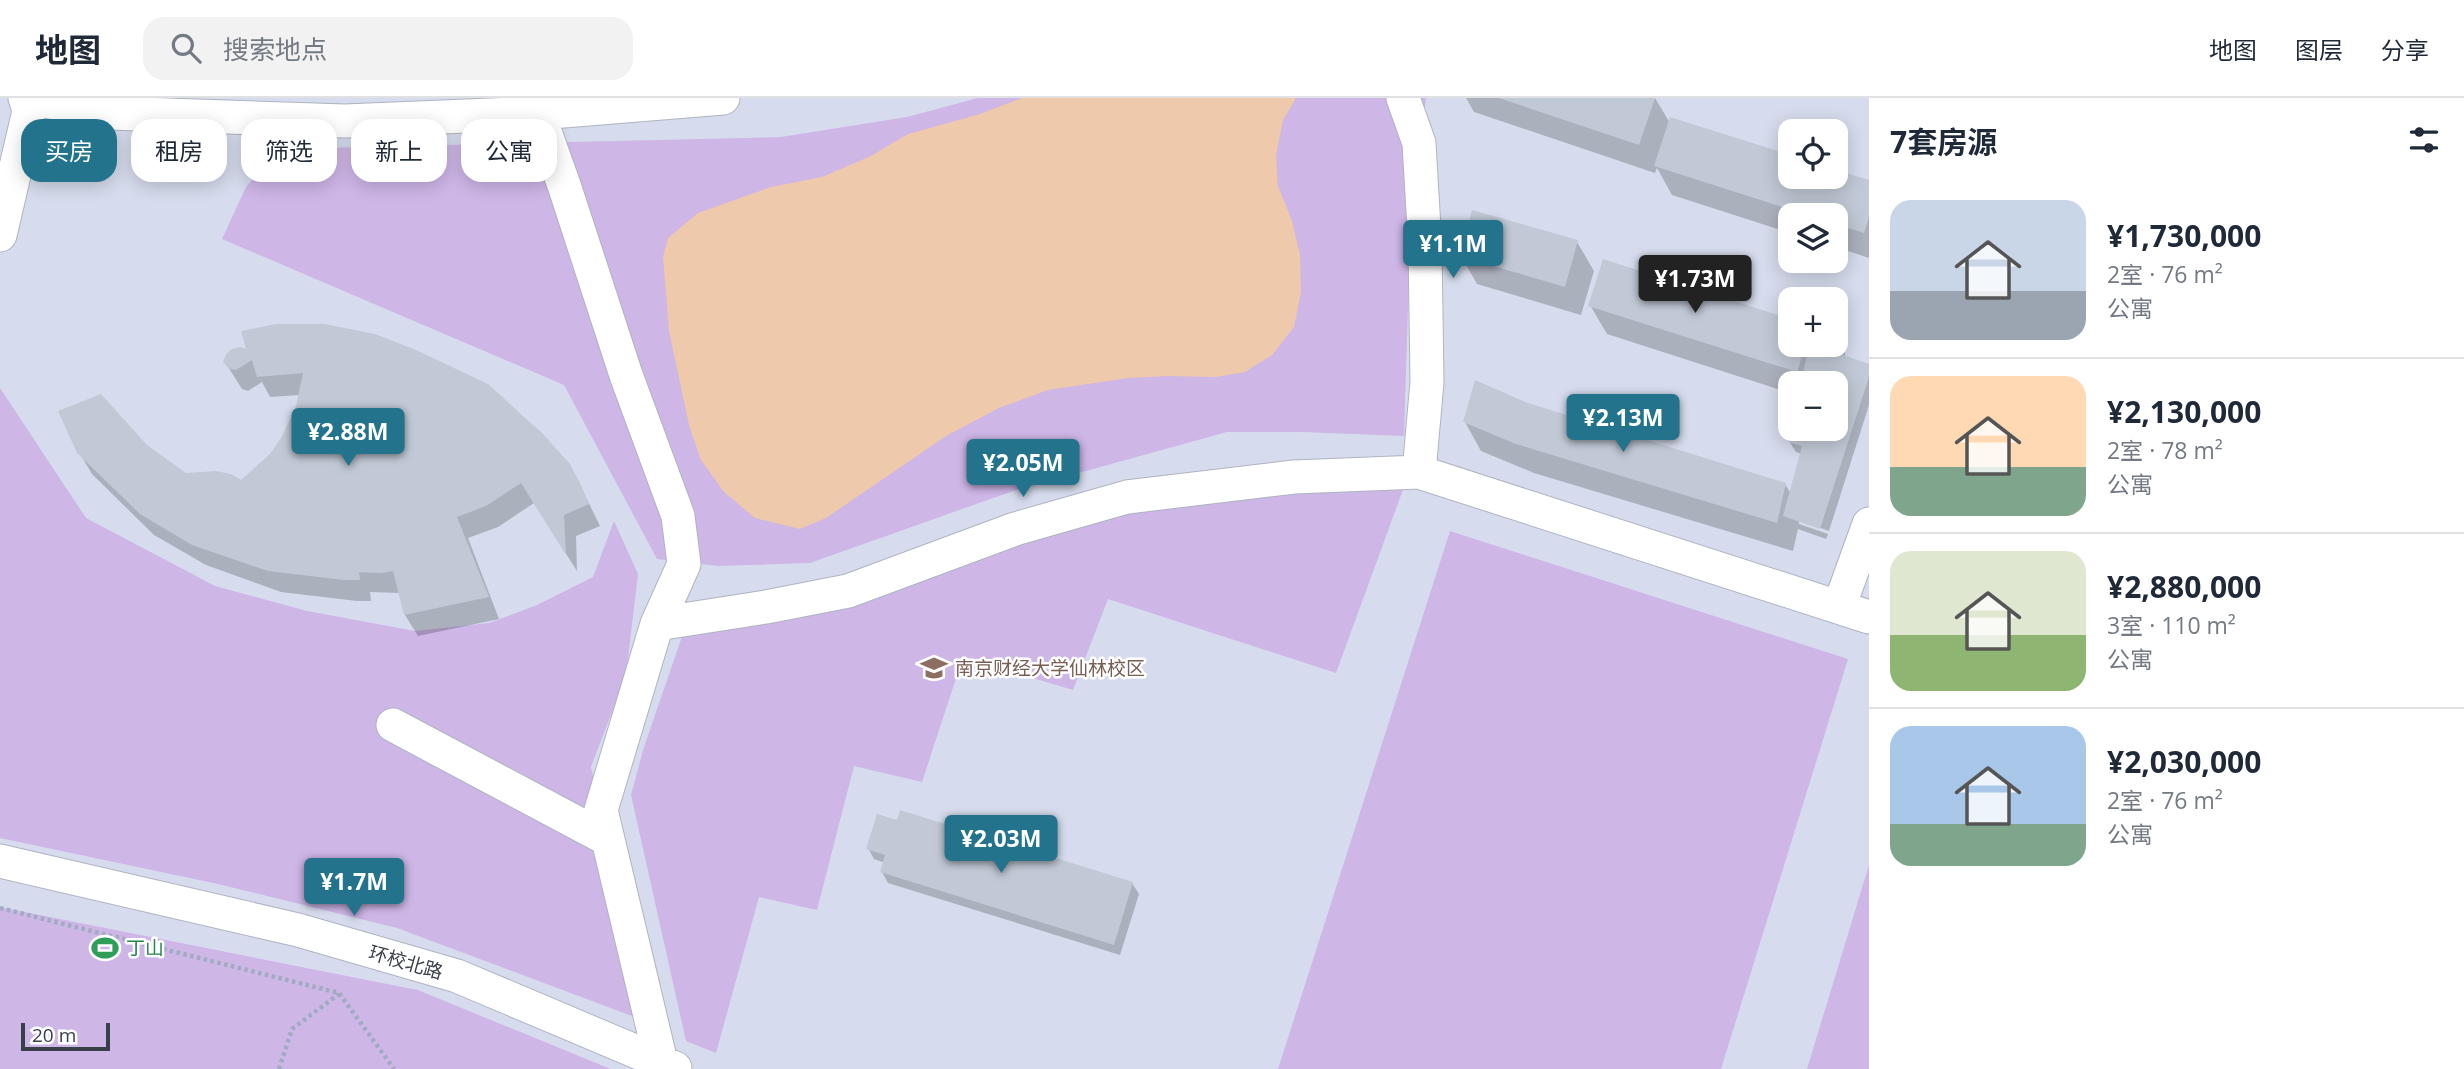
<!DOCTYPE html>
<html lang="zh">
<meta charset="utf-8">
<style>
:root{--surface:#fff;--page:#f2f2f3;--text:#1f2937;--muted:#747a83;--line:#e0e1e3;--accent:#22738b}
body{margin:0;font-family:"Open Sans","Noto Sans SC",sans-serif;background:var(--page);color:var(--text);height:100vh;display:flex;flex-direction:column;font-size:26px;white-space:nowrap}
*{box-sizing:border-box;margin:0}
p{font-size:23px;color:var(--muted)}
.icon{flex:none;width:38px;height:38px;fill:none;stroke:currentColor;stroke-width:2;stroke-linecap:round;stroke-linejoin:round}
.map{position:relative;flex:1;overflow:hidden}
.side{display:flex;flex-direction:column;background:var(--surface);width:595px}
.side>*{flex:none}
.hud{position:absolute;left:21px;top:21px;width:665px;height:63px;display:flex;gap:14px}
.controls{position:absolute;left:1778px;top:21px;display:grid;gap:14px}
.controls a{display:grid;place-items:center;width:70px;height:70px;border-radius:14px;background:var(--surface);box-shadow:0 4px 18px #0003;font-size:35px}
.scale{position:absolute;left:21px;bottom:18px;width:89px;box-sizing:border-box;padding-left:7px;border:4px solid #393f49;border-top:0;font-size:19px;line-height:24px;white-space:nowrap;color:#393f49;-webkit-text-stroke:5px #fff;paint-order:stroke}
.price{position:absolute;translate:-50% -60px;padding:0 16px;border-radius:7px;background:var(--accent);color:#fff;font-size:23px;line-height:46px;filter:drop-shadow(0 2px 4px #0008)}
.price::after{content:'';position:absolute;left:50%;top:42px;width:21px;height:16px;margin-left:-10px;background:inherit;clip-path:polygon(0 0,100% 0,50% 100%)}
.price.on{background:#222;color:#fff}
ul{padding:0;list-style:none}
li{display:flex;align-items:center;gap:21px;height:175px;padding:0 21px}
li+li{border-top:2px solid var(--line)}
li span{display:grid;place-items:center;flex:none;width:196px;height:140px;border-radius:21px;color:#555}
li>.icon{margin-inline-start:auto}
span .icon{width:84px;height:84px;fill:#fffc;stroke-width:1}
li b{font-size:30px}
h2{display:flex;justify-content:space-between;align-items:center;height:84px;padding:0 21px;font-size:30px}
.pill{padding:0 24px;border-radius:21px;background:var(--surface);box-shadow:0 4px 18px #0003;font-size:24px;line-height:63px}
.pill.on{background:var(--accent);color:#fff}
header{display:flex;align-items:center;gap:42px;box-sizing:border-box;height:98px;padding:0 35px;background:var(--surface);border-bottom:2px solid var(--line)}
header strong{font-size:33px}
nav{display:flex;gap:38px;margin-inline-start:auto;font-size:24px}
.search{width:490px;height:63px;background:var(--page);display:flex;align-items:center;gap:18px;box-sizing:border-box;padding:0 24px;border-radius:21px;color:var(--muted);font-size:26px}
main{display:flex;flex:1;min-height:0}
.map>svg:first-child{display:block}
</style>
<header>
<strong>地图</strong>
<div class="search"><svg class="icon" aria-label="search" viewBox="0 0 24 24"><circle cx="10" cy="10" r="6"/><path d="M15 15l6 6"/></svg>搜索地点</div>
<nav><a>地图</a><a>图层</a><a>分享</a></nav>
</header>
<main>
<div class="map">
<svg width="1869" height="971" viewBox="0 0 1869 971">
<rect width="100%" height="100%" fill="#ebeef5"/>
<path fill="#d6dced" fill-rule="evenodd" d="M0,0H1869V971H611L418,892L0,809ZM1790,33H1836V79H1790ZM1790,117H1836V163H1790ZM1790,201H1836V247H1790ZM1790,285H1836V331H1790Z"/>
<path fill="#ceb6e7" d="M978,0H1426L1411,112L1404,338L1302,334H1227L1013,393L810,465L718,468L657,461L564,287L222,141L246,89L279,51L781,39L907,19Z
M0,290L86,420L215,488L307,513L415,533L489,525L537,507L593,479L614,423L638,476L626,577L591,669L648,924L397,830L218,786L0,740Z
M1408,378L1336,575L1108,501L1073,592L963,559L922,684L854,668L817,812L759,799L716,955L686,943L631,697L644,649L688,521L1102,405Z
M1450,433L1848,561L1721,971H1278Z
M1869,767V971H1807Z
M0,809L418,892L611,971H0Z"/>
<path fill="#efc9ab" d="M1022,0H1296L1283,22L1276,58L1278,88L1292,123L1300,157L1301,194L1294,229L1272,257L1245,274L1216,279L1167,278L1128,280L1048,292L999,310L946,338L826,420L800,431L755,420L724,394L701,362L689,327L669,233L663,159L668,140L698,115L771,89L822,79L871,58L908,36L977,17Z"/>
<path fill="#0003" d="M1466,0H1655L1670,25L1671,21L1790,59V79H1836V74L1869,84V160L1836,149V117H1790V135L1672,97L1657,70L1655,75L1474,14Z
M1577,144L1594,173L1581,217L1477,186L1461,158Z
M1604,163L1790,223V247H1836V239L1839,240L1845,251V260L1869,268V307L1829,433L1799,422V426L1828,436L1826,441L1798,431L1793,453L1534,375L1481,353L1465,324L1527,307L1785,386L1791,396L1802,356L1796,354L1789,343L1792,331H1836V285H1790V295L1607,236L1590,207Z
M243,235L581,389L600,428L576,438L577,473L534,405L498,429L468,440L499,521L418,538L405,517L400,495L370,494L371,503H357L281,494L206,467L154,437L92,376L79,354L146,348L186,377L242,384L271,357L283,341L298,308L300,297L270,299L262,284L248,293L242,291L225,264L249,254Z
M868,750L1132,785L1139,796L1120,857L888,785L882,774L885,765L874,761Z"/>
<path fill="#c1c9d6" d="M1499,0H1655L1639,47Z
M1670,19L1790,57V79H1836V72L1869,82V119L1864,135L1836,126V117H1807L1654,68Z
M1472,112L1578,142L1565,189L1459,158Z
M1603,161L1790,221V247H1806L1797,274L1588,208Z
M276,226H325L375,236L416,252L488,286L543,336L570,366L581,387L589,406L564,417L566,457L521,385L486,408L457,419L489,499L404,517L393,473L381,475L359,474L360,482H344L268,473L192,447L140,416L77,355L58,313L101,296L147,347L186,375L216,373L231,376L241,382L270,356L281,340L296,308L303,275L257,279L252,262L236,272L228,270L223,264L226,256L232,251L240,249L246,251L241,233Z
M1836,237L1840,238V256L1869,266V279L1820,431L1783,418L1802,348L1788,344L1790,331H1836V285H1801L1809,247H1836Z
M1475,282L1528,305L1786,385L1777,425L1516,346L1463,324Z
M900,712L1133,784L1114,847L880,774L885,757L866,751L877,716L897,722Z"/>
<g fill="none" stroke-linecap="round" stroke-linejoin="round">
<defs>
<path id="street" d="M28,0L109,15L345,23L539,15L723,0
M533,0L565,90L626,277L678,418L684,466L657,526
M1403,0L1419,45L1425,147L1427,284L1419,374
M0,137L29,13L25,0
M1839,509L1869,426
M393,627L607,741
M0,763L298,832L457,878L675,970
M661,964L601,712L657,526L766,509L848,493L1015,431L1127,399L1294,379L1419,374L1869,519"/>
</defs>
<use href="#street" stroke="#aeb4c0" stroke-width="35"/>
<path stroke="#a0abc2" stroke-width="4.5" stroke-dasharray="3.5 3.5" stroke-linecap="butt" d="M0,810L339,895L394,971
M279,971L292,931L339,896"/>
<use href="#street" stroke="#fff" stroke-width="33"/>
</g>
<defs>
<symbol id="university-bare" viewBox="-9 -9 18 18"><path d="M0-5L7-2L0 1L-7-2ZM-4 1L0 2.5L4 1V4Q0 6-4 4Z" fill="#8d6e63" stroke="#fff" stroke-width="2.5" paint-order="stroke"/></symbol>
<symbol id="stadium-bare" viewBox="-9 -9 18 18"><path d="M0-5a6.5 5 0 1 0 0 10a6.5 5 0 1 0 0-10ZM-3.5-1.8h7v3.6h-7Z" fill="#2e9e5b" stroke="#fff" stroke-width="2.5" paint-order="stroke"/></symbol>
</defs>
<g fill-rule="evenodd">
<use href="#university-bare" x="915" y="551" width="38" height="38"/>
<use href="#stadium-bare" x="86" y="831" width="38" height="38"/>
</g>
<g text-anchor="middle" stroke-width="5" stroke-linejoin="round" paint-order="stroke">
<g font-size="19" fill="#785e54" stroke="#fff" text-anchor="start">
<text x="955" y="577">南京财经大学仙林校区</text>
</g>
<g font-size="19" fill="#27864d" stroke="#fff" text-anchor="start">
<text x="126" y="857">丁山</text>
</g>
<g font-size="19" fill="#393f49" stroke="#fff">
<text transform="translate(406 864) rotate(16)" y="7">环校北路</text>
</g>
</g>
</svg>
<div class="controls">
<a><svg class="icon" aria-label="locate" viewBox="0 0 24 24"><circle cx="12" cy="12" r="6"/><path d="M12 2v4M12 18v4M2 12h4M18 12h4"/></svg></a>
<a><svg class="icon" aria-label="layers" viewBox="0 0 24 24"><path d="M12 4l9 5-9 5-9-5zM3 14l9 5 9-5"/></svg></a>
<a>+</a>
<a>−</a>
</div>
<div class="scale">20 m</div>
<b class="price" style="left:1453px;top:182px">¥1.1M</b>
<b class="price on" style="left:1695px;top:217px">¥1.73M</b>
<b class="price" style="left:1623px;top:356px">¥2.13M</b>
<b class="price" style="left:348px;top:370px">¥2.88M</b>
<b class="price" style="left:1023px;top:401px">¥2.05M</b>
<b class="price" style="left:1001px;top:777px">¥2.03M</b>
<b class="price" style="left:354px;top:820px">¥1.7M</b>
<div class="hud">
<a class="pill on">买房</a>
<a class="pill">租房</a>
<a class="pill">筛选</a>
<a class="pill">新上</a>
<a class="pill">公寓</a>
</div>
</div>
<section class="side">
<h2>7套房源<svg class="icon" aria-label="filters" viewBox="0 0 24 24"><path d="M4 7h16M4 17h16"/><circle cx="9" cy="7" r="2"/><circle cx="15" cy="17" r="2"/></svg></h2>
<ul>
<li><span style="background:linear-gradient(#c9d6e8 65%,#9aa5b1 0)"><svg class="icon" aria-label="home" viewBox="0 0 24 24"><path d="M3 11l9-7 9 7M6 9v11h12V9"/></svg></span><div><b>¥1,730,000</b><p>2室 · 76 m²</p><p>公寓</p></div></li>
<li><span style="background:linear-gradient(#ffd9b3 65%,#7fa58c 0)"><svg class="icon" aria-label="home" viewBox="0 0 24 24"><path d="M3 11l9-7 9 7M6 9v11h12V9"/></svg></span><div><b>¥2,130,000</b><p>2室 · 78 m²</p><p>公寓</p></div></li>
<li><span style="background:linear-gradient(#dfe7d0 60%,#8fb573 0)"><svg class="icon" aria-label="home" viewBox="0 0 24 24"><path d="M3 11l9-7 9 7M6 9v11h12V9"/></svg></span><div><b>¥2,880,000</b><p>3室 · 110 m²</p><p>公寓</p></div></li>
<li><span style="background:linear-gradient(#a9c7e8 70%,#7fa58c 0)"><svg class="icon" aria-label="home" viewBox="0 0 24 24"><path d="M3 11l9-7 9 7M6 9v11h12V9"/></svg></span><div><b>¥2,030,000</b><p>2室 · 76 m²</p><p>公寓</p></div></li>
</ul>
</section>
</main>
